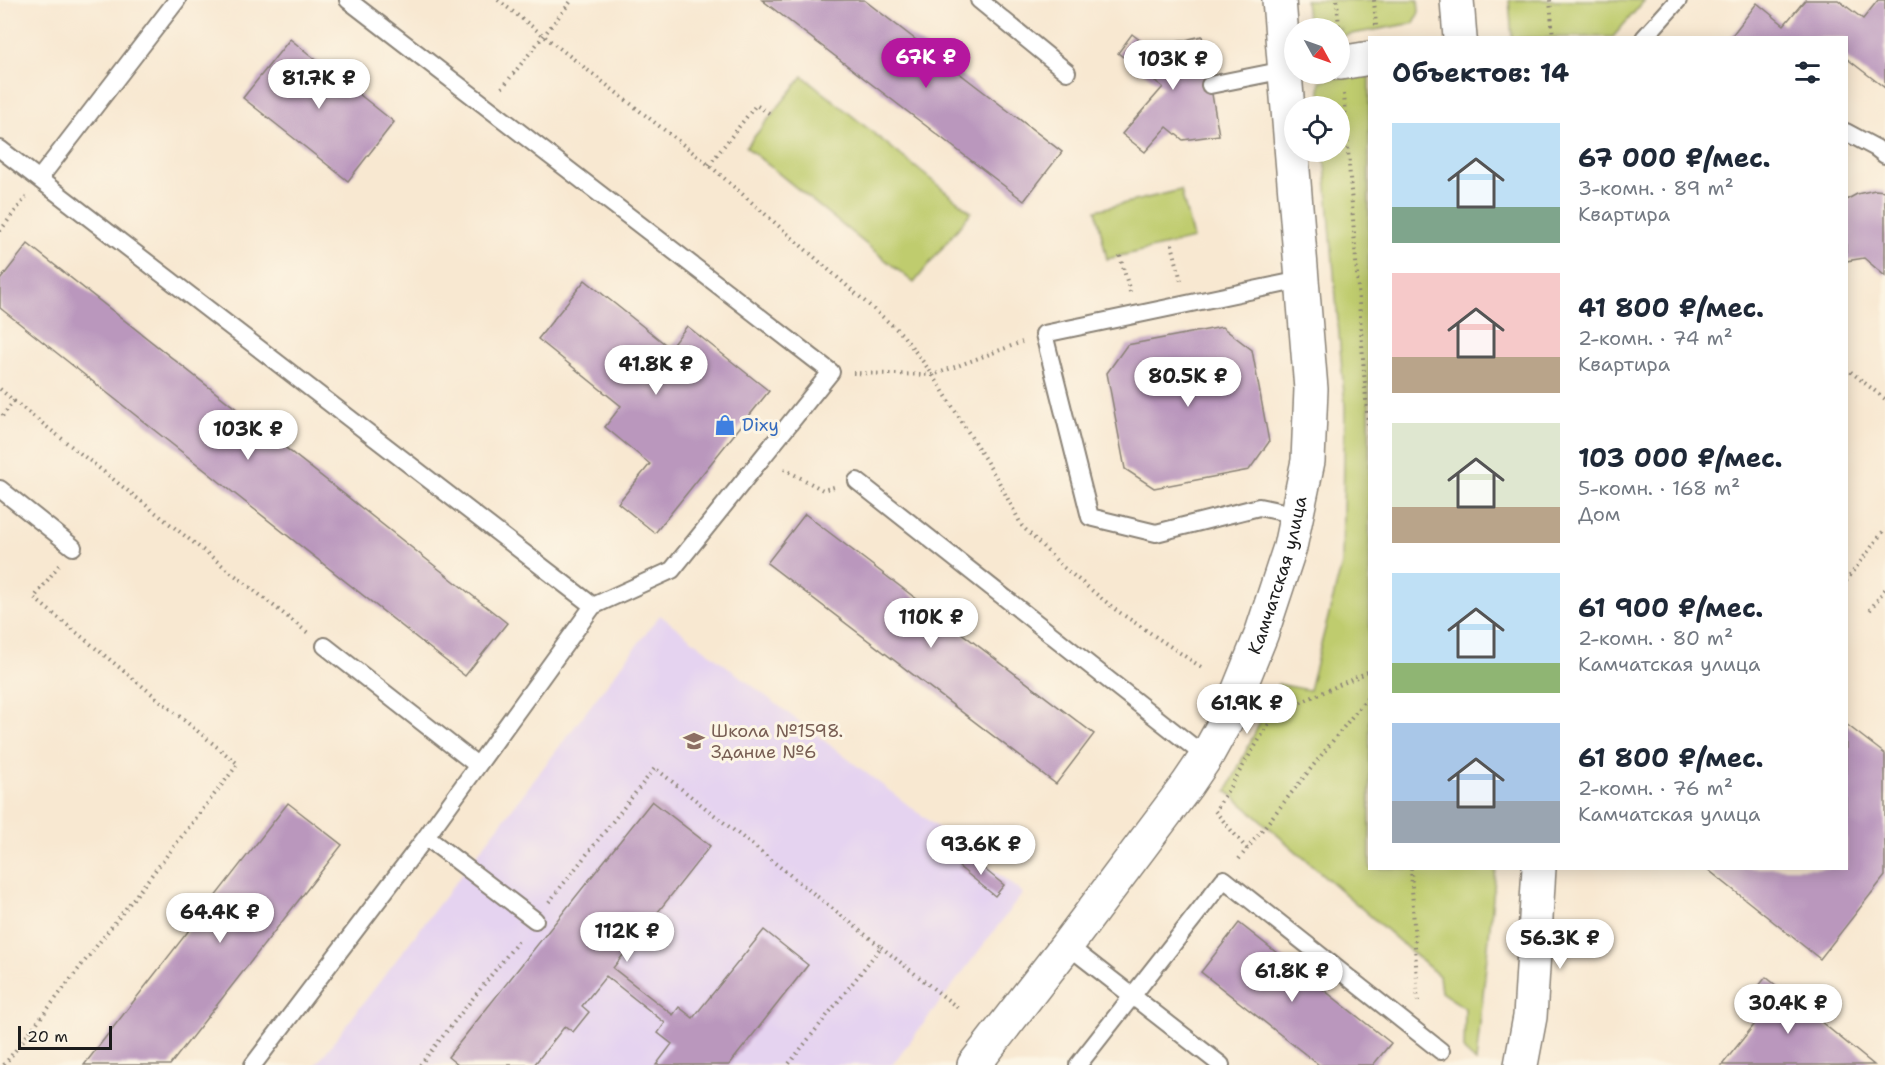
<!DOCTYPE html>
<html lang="ru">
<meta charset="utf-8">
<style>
:root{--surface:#fff;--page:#f6f6f7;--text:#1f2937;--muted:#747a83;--accent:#b5179e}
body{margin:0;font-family:"Shantell Sans",sans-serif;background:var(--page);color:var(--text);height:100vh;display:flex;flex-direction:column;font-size:22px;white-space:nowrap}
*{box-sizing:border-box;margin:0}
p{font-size:20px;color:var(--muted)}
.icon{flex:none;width:33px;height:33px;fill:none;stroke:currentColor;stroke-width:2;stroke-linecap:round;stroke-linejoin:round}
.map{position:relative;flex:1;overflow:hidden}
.drawer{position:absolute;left:1368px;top:36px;width:480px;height:834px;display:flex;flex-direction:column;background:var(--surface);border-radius:0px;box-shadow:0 3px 15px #0003}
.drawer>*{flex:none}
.needle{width:39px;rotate:130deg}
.buttons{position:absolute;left:1284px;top:18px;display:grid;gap:12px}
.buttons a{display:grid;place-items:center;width:66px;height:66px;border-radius:50%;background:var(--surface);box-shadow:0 3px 15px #0003;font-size:30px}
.scale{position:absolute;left:18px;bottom:15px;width:94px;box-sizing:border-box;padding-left:6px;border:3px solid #1c1c1c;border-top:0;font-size:16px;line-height:21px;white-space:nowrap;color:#1c1c1c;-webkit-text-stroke:4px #fcf5e5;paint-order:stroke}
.price{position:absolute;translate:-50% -51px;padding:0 14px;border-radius:21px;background:#fff;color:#222;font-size:20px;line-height:39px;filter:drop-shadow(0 2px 3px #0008)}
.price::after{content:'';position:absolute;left:50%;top:36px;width:18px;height:14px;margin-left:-9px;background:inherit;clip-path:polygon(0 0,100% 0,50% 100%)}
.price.on{background:var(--accent);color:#fff}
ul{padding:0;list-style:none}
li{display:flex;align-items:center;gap:18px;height:150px;padding:0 24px}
li span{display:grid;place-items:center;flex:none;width:168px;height:120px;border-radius:0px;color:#555}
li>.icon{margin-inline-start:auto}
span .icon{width:72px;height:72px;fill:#fffc;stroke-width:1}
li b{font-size:26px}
h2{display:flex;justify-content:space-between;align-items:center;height:72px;padding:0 24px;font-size:26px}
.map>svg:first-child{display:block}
</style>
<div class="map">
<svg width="1885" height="1065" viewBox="0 0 1885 1065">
<rect width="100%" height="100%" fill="#fcf5e5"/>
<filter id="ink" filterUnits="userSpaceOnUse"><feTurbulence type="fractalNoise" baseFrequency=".0167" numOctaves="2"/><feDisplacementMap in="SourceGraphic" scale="12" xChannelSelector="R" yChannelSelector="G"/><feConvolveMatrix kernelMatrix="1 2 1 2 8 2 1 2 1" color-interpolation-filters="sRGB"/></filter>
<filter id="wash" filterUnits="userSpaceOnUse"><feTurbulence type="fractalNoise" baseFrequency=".008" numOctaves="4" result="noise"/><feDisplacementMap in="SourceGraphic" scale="24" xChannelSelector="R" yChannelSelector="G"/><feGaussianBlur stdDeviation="1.35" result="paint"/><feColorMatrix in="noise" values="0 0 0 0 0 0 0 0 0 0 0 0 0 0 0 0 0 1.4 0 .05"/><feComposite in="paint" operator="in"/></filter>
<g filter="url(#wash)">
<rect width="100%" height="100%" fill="#f8e8d1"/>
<path fill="#e5d3f0" d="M660,615L1023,893L892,1065H316Z"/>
<path fill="#bfcc6e" stroke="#6e7445" stroke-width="1.5" d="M1305,0H1418L1419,12L1414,23L1340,36V28H1308Z
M1509,0H1645L1613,37L1512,38Z
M1369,73L1370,868L1496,869L1476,1062L1464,1051L1465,1008L1441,992L1439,976L1227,791L1278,684L1309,690L1342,564L1345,407L1324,152H1340V106H1320V81Z
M803,76L971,212L914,283L746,147Z
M1181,190L1193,239L1107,259L1096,210Z"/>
<g id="blocks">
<path fill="#ba97bd" d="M762,0H864L1062,152L1024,201Z
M1805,0H1838L1863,19L1878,0H1885V88L1846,58V38H1730L1757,3L1784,25Z
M1132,34L1150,48L1202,36L1219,135L1183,140L1167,127L1145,152L1122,134L1163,87L1118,53Z
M290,39L394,122L348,181L243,98Z
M1875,190L1885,191V276L1864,258L1846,261V200L1857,194Z
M28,244L507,623L465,676L0,308V280Z
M585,280L670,348L687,326L769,391L655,533L618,503L650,464L605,427L621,406L538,339Z
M1222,327L1252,350L1269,442L1249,470L1154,488L1125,469L1107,373L1127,345Z
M805,514L1094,734L1056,784L767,563Z
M1846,724L1885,754V876L1820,959L1706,868H1846Z
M652,801L710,846L650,922L659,929L643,950L633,942L613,968L673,1015L679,1007L693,1018L764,930L808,965L729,1065H656L672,1044L658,1033L665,1023L606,976L582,1006L589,1012L573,1032L565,1026L534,1065H458L448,1057Z
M288,803L342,845L309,887L170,1065H84Z
M967,855L1004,885L995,896L958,866Z
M1239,923L1391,1043L1373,1065H1319L1201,972Z
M1766,977L1874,1065H1722L1754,1025L1738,1012Z"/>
</g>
</g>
<g filter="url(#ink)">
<use href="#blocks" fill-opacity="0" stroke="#8a8276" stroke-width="1.5"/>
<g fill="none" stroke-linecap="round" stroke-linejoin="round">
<defs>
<path id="service" d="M979,0L1067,72
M1644,38L1678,0
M1210,85L1285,70
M1846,132L1876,148L1885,155
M0,149L593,606L672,570L831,372L348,0
M39,179L177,0
M857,481L1206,757
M0,489L73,547
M1297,515L1259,507L1156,533L1090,517L1044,334L1301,280
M325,646L477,765
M426,837L535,920
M1067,945L1221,1065
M253,1065L426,837L593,606
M1078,1065L1224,879L1441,1051"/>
<g id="minor">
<path d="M1340,63L1370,58"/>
<path id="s1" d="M974,1065L1067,945L1187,785L1206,757L1227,719L1261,635L1290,547L1308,461L1311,389L1279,0"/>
</g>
<path id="tertiary" d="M1457,0L1460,38
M1521,1065L1530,1017L1539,868"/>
</defs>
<use href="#service" stroke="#8a8276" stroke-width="20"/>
<use href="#minor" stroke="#8a8276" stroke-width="36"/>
<use href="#tertiary" stroke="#8a8276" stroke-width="36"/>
<path stroke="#8a8276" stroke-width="4" stroke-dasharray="1.5 4.5" stroke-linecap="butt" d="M498,0L709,165L902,334L933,375L999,482L1022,526L1063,567L1116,610L1204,669
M1337,0L1339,28
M1374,0L1376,26
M1550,0L1553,38
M502,88L572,0
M1344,94L1370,455
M709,165L756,105L772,115
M0,231L26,197
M1172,244L1181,281
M1120,256L1130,292
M1846,368L1885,399
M853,373L933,375L1022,342
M0,389L14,401L0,419
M14,401L308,633
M784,469L823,490L834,487
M1846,581L1885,529
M1870,610L1885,589
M1247,849L1215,811L1275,714L1370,671
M1239,859L1370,694
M1411,868L1418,1003
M549,902L655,768L881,947L788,1065
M881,947L958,1008
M4,1065L238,764L34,598L59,565
M420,1065L520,939"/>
<use href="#service" stroke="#fff" stroke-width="16"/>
<use href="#minor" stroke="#fff" stroke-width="33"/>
<use href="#tertiary" stroke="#fff" stroke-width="33"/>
</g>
</g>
<defs>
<symbol id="shop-bare" viewBox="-9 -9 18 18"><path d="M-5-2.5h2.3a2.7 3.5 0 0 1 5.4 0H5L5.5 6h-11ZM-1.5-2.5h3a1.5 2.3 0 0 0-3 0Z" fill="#3f7fe0" stroke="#fcf5e5" stroke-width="2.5" paint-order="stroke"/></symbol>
<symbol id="school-bare" viewBox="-9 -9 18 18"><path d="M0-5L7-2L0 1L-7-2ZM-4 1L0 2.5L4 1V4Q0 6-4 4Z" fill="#8d6e63" stroke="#fcf5e5" stroke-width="2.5" paint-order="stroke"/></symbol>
</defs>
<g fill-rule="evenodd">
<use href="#shop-bare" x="710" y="410" width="30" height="30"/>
<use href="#school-bare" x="679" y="726" width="30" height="30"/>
</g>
<g text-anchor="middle" stroke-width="6" stroke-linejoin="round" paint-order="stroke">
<g font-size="18" fill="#366cbe" stroke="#fcf5e5" text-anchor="start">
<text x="742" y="431">Dixy</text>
</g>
<g font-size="18" fill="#1c1c1c" stroke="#fcf5e5">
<text dy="6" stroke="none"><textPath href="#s1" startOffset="582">Камчатская улица</textPath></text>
</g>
<g font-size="18" fill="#785e54" stroke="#fcf5e5" text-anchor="start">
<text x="711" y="737">Школа №1598.<tspan x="711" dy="21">Здание №6</tspan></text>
</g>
</g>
</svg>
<div class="buttons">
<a><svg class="needle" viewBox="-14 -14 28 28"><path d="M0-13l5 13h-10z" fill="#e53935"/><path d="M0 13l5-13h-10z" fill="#747a83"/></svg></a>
<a><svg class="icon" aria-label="locate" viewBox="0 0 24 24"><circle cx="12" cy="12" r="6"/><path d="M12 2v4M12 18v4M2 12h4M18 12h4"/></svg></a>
</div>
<div class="scale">20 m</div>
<b class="price on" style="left:926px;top:89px">67K ₽</b>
<b class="price" style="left:1173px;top:91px">103K ₽</b>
<b class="price" style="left:319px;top:110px">81.7K ₽</b>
<b class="price" style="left:656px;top:396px">41.8K ₽</b>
<b class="price" style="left:1188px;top:408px">80.5K ₽</b>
<b class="price" style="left:248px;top:461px">103K ₽</b>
<b class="price" style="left:931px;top:649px">110K ₽</b>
<b class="price" style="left:1247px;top:735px">61.9K ₽</b>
<b class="price" style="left:981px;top:876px">93.6K ₽</b>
<b class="price" style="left:220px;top:944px">64.4K ₽</b>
<b class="price" style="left:627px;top:963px">112K ₽</b>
<b class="price" style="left:1560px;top:970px">56.3K ₽</b>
<b class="price" style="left:1292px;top:1003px">61.8K ₽</b>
<b class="price" style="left:1788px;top:1035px">30.4K ₽</b>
<section class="drawer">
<h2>Объектов: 14<svg class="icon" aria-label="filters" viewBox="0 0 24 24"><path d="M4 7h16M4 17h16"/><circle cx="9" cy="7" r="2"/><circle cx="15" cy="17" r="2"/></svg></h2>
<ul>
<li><span style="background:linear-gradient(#bfe0f5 70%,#7fa58c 0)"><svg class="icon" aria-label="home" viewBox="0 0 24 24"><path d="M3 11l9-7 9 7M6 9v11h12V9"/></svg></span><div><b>67 000 ₽/мес.</b><p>3-комн. · 89 m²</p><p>Квартира</p></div></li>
<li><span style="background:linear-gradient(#f6c9c9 70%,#b9a48a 0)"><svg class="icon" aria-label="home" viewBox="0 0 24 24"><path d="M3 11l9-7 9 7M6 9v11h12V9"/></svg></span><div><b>41 800 ₽/мес.</b><p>2-комн. · 74 m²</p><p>Квартира</p></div></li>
<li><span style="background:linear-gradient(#dfe7d0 70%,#b9a48a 0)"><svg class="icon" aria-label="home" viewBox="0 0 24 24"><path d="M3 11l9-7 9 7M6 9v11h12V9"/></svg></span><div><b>103 000 ₽/мес.</b><p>5-комн. · 168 m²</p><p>Дом</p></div></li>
<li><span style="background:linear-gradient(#bfe0f5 75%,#8fb573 0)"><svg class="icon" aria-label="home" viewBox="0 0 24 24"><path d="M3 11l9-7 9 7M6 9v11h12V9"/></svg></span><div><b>61 900 ₽/мес.</b><p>2-комн. · 80 m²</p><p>Камчатская улица</p></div></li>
<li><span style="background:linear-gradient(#a9c7e8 65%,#9aa5b1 0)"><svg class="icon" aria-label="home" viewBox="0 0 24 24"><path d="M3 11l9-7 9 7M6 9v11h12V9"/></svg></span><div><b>61 800 ₽/мес.</b><p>2-комн. · 76 m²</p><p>Камчатская улица</p></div></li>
</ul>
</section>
</div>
